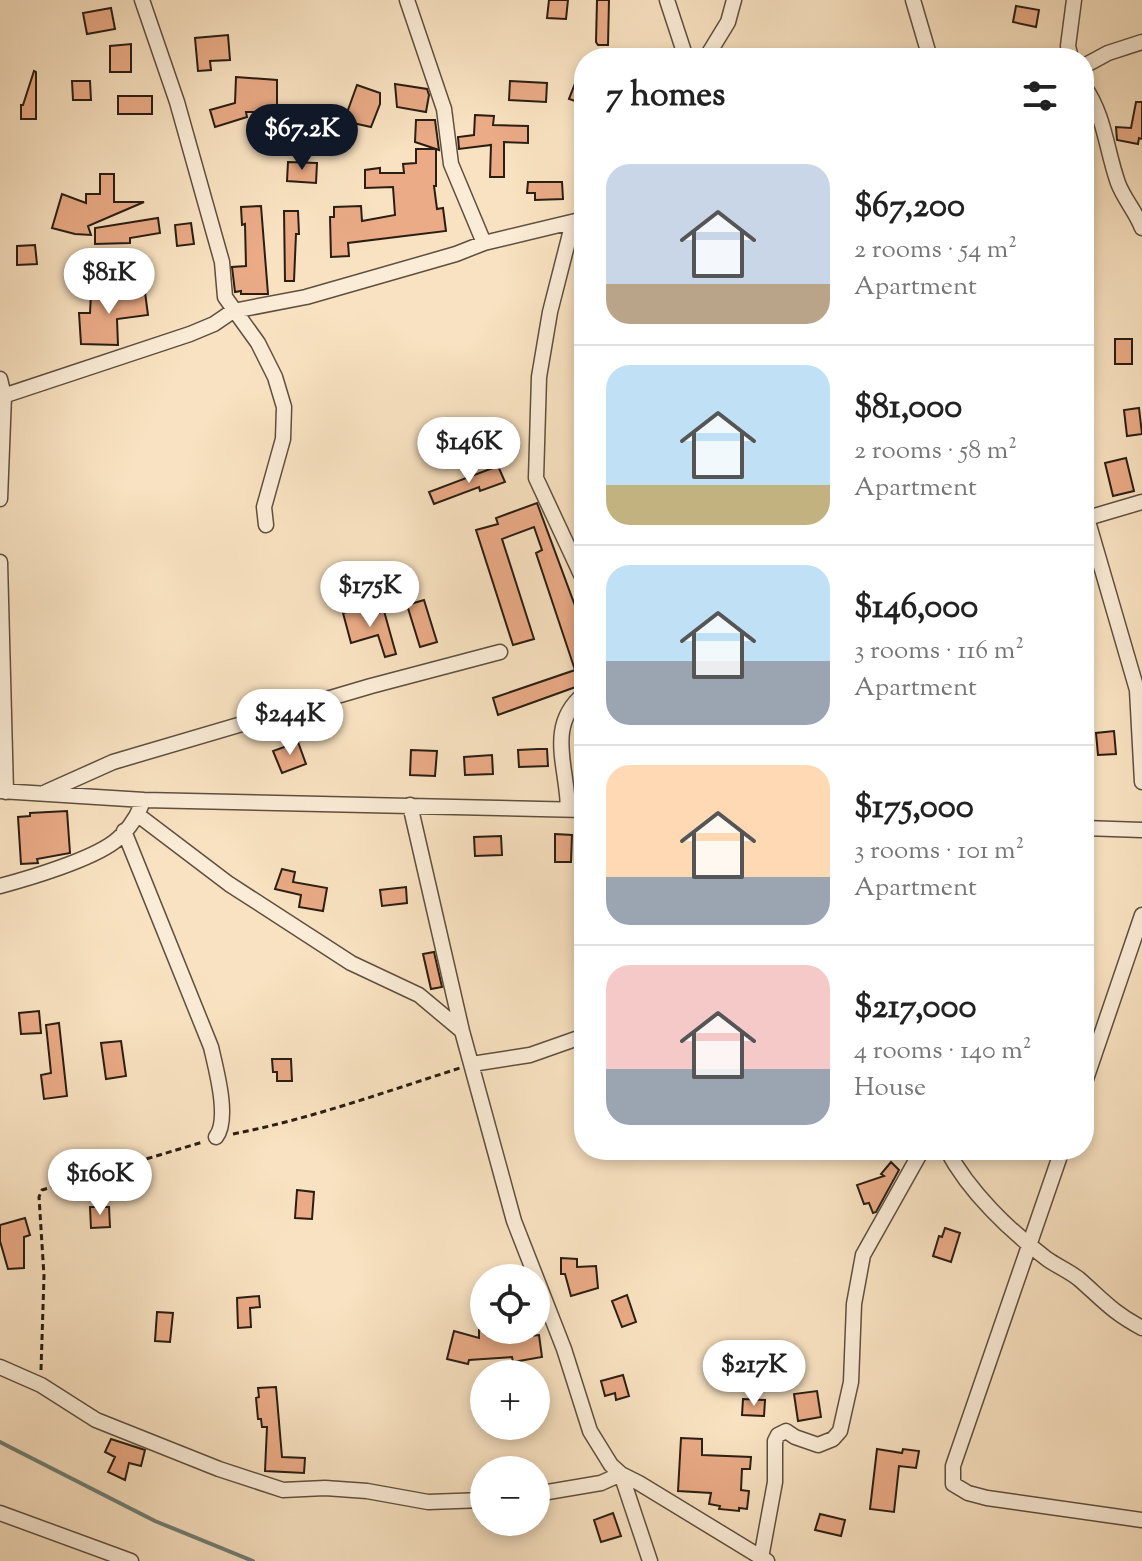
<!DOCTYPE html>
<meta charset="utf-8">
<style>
:root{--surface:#fff;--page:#f2f2f2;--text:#222;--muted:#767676;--line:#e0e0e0;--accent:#111827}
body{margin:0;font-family:"Sorts Mill Goudy",serif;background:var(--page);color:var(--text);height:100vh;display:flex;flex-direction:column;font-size:30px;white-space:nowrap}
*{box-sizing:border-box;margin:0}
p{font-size:26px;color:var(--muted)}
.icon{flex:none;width:44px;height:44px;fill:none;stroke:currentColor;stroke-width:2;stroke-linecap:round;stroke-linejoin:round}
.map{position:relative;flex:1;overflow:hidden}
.side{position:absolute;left:574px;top:48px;width:520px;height:1112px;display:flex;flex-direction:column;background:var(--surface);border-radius:32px;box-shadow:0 4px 12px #0003}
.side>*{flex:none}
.fabs{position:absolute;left:470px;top:1264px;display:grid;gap:16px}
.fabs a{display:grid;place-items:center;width:80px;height:80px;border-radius:50%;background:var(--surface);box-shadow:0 4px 12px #0003;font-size:40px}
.price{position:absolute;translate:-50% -68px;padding:0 18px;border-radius:28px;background:#fff;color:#222;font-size:26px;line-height:52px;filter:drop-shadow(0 2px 4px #0008)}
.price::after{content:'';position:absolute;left:50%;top:48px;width:24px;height:18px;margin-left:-12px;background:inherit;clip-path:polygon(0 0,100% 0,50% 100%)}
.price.on{background:var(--accent);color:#fff}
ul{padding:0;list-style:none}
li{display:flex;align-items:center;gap:24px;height:200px;padding:0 32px}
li+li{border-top:2px solid var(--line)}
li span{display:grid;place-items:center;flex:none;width:224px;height:160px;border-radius:24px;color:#555}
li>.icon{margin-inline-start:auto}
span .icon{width:96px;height:96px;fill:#fffc;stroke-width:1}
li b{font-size:34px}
h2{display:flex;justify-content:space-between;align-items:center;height:96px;padding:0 32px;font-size:34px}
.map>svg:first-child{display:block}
</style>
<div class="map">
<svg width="1142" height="1561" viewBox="0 0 1142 1561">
<rect width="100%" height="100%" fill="#f9e2c1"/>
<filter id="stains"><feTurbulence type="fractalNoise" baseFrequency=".0025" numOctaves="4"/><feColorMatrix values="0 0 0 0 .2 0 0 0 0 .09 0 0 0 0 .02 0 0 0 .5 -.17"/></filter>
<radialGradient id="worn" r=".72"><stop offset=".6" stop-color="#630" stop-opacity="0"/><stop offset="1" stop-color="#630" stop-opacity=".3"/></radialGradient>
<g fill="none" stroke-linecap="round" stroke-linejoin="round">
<path stroke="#707e73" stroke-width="4" d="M0,1442L155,1521L253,1561"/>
</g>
<path fill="#eaab86" stroke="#2a1e13" stroke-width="2" d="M549,0H568L566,19L547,18Z
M597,0H609L608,45H598L596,42Z
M1016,6L1039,10L1036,27L1013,22Z
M111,8L115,29L87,34L83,13Z
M228,35L230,60L210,61L211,70L198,71L195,38Z
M131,44V72H110V46Z
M583,63H584V104L569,99Z
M34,71L36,72V119H21V105H23Z
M236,77L277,80V112H246L247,117L215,127L210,110L235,103Z
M72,81H90L91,100H73Z
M510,81L547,83L546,102L509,100Z
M395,84L427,89L429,95L426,112L397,107Z
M357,85L380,93V104L371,127L344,121Z
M118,96H152V114H118Z
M1136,102H1142V139L1139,138L1138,144L1117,140L1116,127L1131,128Z
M475,115L494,116L493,125L528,126V143L504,142V177H490L491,145L459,149L458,137L474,135Z
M416,120H435L439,150L415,142Z
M416,149H436V186H434L437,209L443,208L446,231L348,243L349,256L331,257L330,217H334V207L361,206L362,221L395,215L393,187L365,188V170L380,168V173H404L403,164L416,163Z
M288,162L317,163L316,183L287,181Z
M100,174H114V202H144L88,226L91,235L75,234L52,228L62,194L86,203V194H100Z
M528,182H562L563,199L535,200V193H527Z
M261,206L268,294H241V291L235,292L232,267L246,266L245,224L242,225L241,207Z
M284,211H298L299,234H296L294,281H285Z
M158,218L160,233L130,238V243L95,244V228Z
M191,223L194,244L177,246L175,225Z
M35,245L37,264L17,265V246Z
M145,292L148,315L117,319L118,345L81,344L79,313H90L91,294L123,293L122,295Z
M1115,339H1132V364H1115Z
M1139,408L1142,434L1127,436L1124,410Z
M1126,458L1134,491L1113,496L1105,463Z
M498,466L505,482L480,491L479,487L434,504L429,492Z
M537,503L584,630V684L498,715L493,698L575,670L536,553L542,550L534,527L502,539L534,639L513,645L476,530L498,524L496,518Z
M424,600L437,642L420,647L407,605Z
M363,608L365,617L384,611L396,654L385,657L378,635L351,643L343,613Z
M1114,731L1116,754L1098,755L1096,733Z
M298,742L306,764L282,773L273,751Z
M538,749H547L548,766L519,767L518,750Z
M411,750L437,751L435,776L410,775Z
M492,755L493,774L465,775L464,757Z
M67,811L70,853L37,859L38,863L21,864L18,817L30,816V813Z
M555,834L572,835L571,862H555Z
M501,836L502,855L475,856L474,837Z
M282,869L295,872L293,882L327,888L323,911L299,907L301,895L275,889Z
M406,887L407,903L382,906L380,890Z
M434,952L442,987L431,989L423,954Z
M39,1011L41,1033L21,1034L19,1013Z
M59,1023L67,1096L44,1099L41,1075L51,1073L46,1025Z
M121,1041L126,1076L106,1079L101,1043Z
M272,1059H291L292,1081H277V1072H273Z
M891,1162L899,1170L876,1212L873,1213L869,1203L864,1204L857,1185L884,1176L881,1174Z
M297,1190L314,1192L312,1219L295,1218Z
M90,1207H109L110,1227L91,1228Z
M25,1218L30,1235L24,1237V1268L8,1269L0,1241V1225Z
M945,1228L960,1233L951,1262L933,1256L939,1236L942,1237Z
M561,1258L577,1259V1267L596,1266L598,1288L571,1296L565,1274H561Z
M627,1295L636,1322L622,1327L612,1301Z
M259,1296L260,1307L250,1308L251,1327L238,1328L237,1298Z
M157,1312L173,1313L170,1342L155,1341Z
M479,1330H493V1337H496V1340L539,1335L542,1357L513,1362L512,1357L469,1360L468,1364L447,1359L454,1331L479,1338Z
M778,1354L779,1378L760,1379L757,1355Z
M623,1375L629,1396L616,1400L615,1393L605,1396L601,1381Z
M276,1387L282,1457L305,1458L304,1473L265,1471L267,1427H262L261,1419H258L256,1398L259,1397L258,1388Z
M817,1391L821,1417L798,1421L794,1394Z
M743,1399L765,1400L764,1416L742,1415Z
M681,1438L702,1439V1455L751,1457L750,1469H742L741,1490L749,1491L747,1509L739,1508V1511L719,1509L720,1506L709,1504L711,1493L678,1491Z
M111,1439L145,1450L141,1466L129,1463L125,1480L108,1472L115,1457L105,1452Z
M877,1449L902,1453L903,1449L919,1451L916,1468L899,1466L894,1512L870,1509Z
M613,1513L621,1536L601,1542L594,1520Z
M820,1514L845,1520L841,1536L815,1530Z"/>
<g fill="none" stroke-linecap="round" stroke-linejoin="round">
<defs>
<path id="minor" d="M142,0L177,102L222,262L225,297L258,343L275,377L284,407L283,439L264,507L266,525
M407,0L444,109L451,164L484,243
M667,0L686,58
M913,0L930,58
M706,58L728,22L734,0
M1071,58L1068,46L1074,0
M1084,66L1108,53L1142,42
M1084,86C1105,116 1106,149 1118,183C1124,199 1136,212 1142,228
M573,222L550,312L539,377L536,478L584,581
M0,379L4,396L0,499
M0,397L190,334L214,324L233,311L306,297L456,254L484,243L584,219
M1087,518L1137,690L1142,782
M1084,519L1142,502
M0,562L6,792
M0,791L144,800L584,810
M46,792L113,762L371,686L500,652
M410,805L462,1031L514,1221L564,1349L590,1431L611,1465L621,1474L639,1483L767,1561
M568,810C568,768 545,726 584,694
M138,815L229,884L351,963L419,995L462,1031
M1084,828L1142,830
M124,831L211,1047C216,1069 230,1119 216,1137
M0,886C30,878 90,860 114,842C125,834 136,819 141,806
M472,1064L530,1055L584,1036
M1084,1085L1142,915
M947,1150C969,1192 1010,1231 1047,1259C1057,1266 1069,1271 1079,1279C1103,1300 1112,1312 1142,1328
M1062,1150L953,1466V1484L968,1493L987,1498L1142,1520
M0,1367L41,1385L96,1420L219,1469L283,1490L325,1488L367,1491L428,1502L484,1500
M536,1494L601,1483L621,1474L650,1561
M0,1513L131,1561
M761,1558L775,1482V1441L778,1435L786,1431L795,1437L818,1445L833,1439L840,1431L851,1382L854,1304L863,1255L922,1150"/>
</defs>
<use href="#minor" stroke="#5e4f3e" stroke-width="17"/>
<path stroke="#2a1e13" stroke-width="3" stroke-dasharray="6 4" stroke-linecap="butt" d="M233,1134C310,1119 385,1092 460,1068
M41,1370L44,1276L39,1197L42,1190L203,1142"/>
<use href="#minor" stroke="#fbecd7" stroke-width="14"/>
</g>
<rect width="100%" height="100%" filter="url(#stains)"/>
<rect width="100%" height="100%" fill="url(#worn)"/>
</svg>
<div class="fabs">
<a><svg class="icon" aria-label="locate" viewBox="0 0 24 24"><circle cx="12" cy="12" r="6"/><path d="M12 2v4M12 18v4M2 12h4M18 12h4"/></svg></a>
<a>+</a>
<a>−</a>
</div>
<b class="price on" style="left:302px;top:172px">$67.2K</b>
<b class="price" style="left:109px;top:316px">$81K</b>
<b class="price" style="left:469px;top:485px">$146K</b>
<b class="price" style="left:370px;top:629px">$175K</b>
<b class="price" style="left:290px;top:757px">$244K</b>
<b class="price" style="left:100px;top:1217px">$160K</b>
<b class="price" style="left:754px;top:1408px">$217K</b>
<section class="side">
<h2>7 homes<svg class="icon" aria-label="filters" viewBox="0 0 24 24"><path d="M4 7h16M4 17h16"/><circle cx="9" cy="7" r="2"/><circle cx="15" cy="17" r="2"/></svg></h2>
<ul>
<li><span style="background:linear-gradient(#c9d6e8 75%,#b9a48a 0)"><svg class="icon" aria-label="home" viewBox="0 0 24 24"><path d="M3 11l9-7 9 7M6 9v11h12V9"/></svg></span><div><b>$67,200</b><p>2 rooms · 54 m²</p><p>Apartment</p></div></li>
<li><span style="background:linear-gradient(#bfe0f5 75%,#c2b280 0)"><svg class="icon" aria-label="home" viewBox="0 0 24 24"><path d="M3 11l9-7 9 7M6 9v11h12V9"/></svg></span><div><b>$81,000</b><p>2 rooms · 58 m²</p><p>Apartment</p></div></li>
<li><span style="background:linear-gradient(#bfe0f5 60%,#9aa5b1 0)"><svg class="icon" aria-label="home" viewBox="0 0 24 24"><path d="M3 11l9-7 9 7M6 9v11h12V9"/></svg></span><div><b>$146,000</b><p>3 rooms · 116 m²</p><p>Apartment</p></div></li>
<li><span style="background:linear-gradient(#ffd9b3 70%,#9aa5b1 0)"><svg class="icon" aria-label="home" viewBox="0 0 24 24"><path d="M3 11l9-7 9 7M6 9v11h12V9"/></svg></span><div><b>$175,000</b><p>3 rooms · 101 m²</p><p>Apartment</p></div></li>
<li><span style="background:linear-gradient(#f6c9c9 65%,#9aa5b1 0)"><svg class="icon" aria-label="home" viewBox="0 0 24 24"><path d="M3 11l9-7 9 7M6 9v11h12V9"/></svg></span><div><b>$217,000</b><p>4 rooms · 140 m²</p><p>House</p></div></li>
</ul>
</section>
</div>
